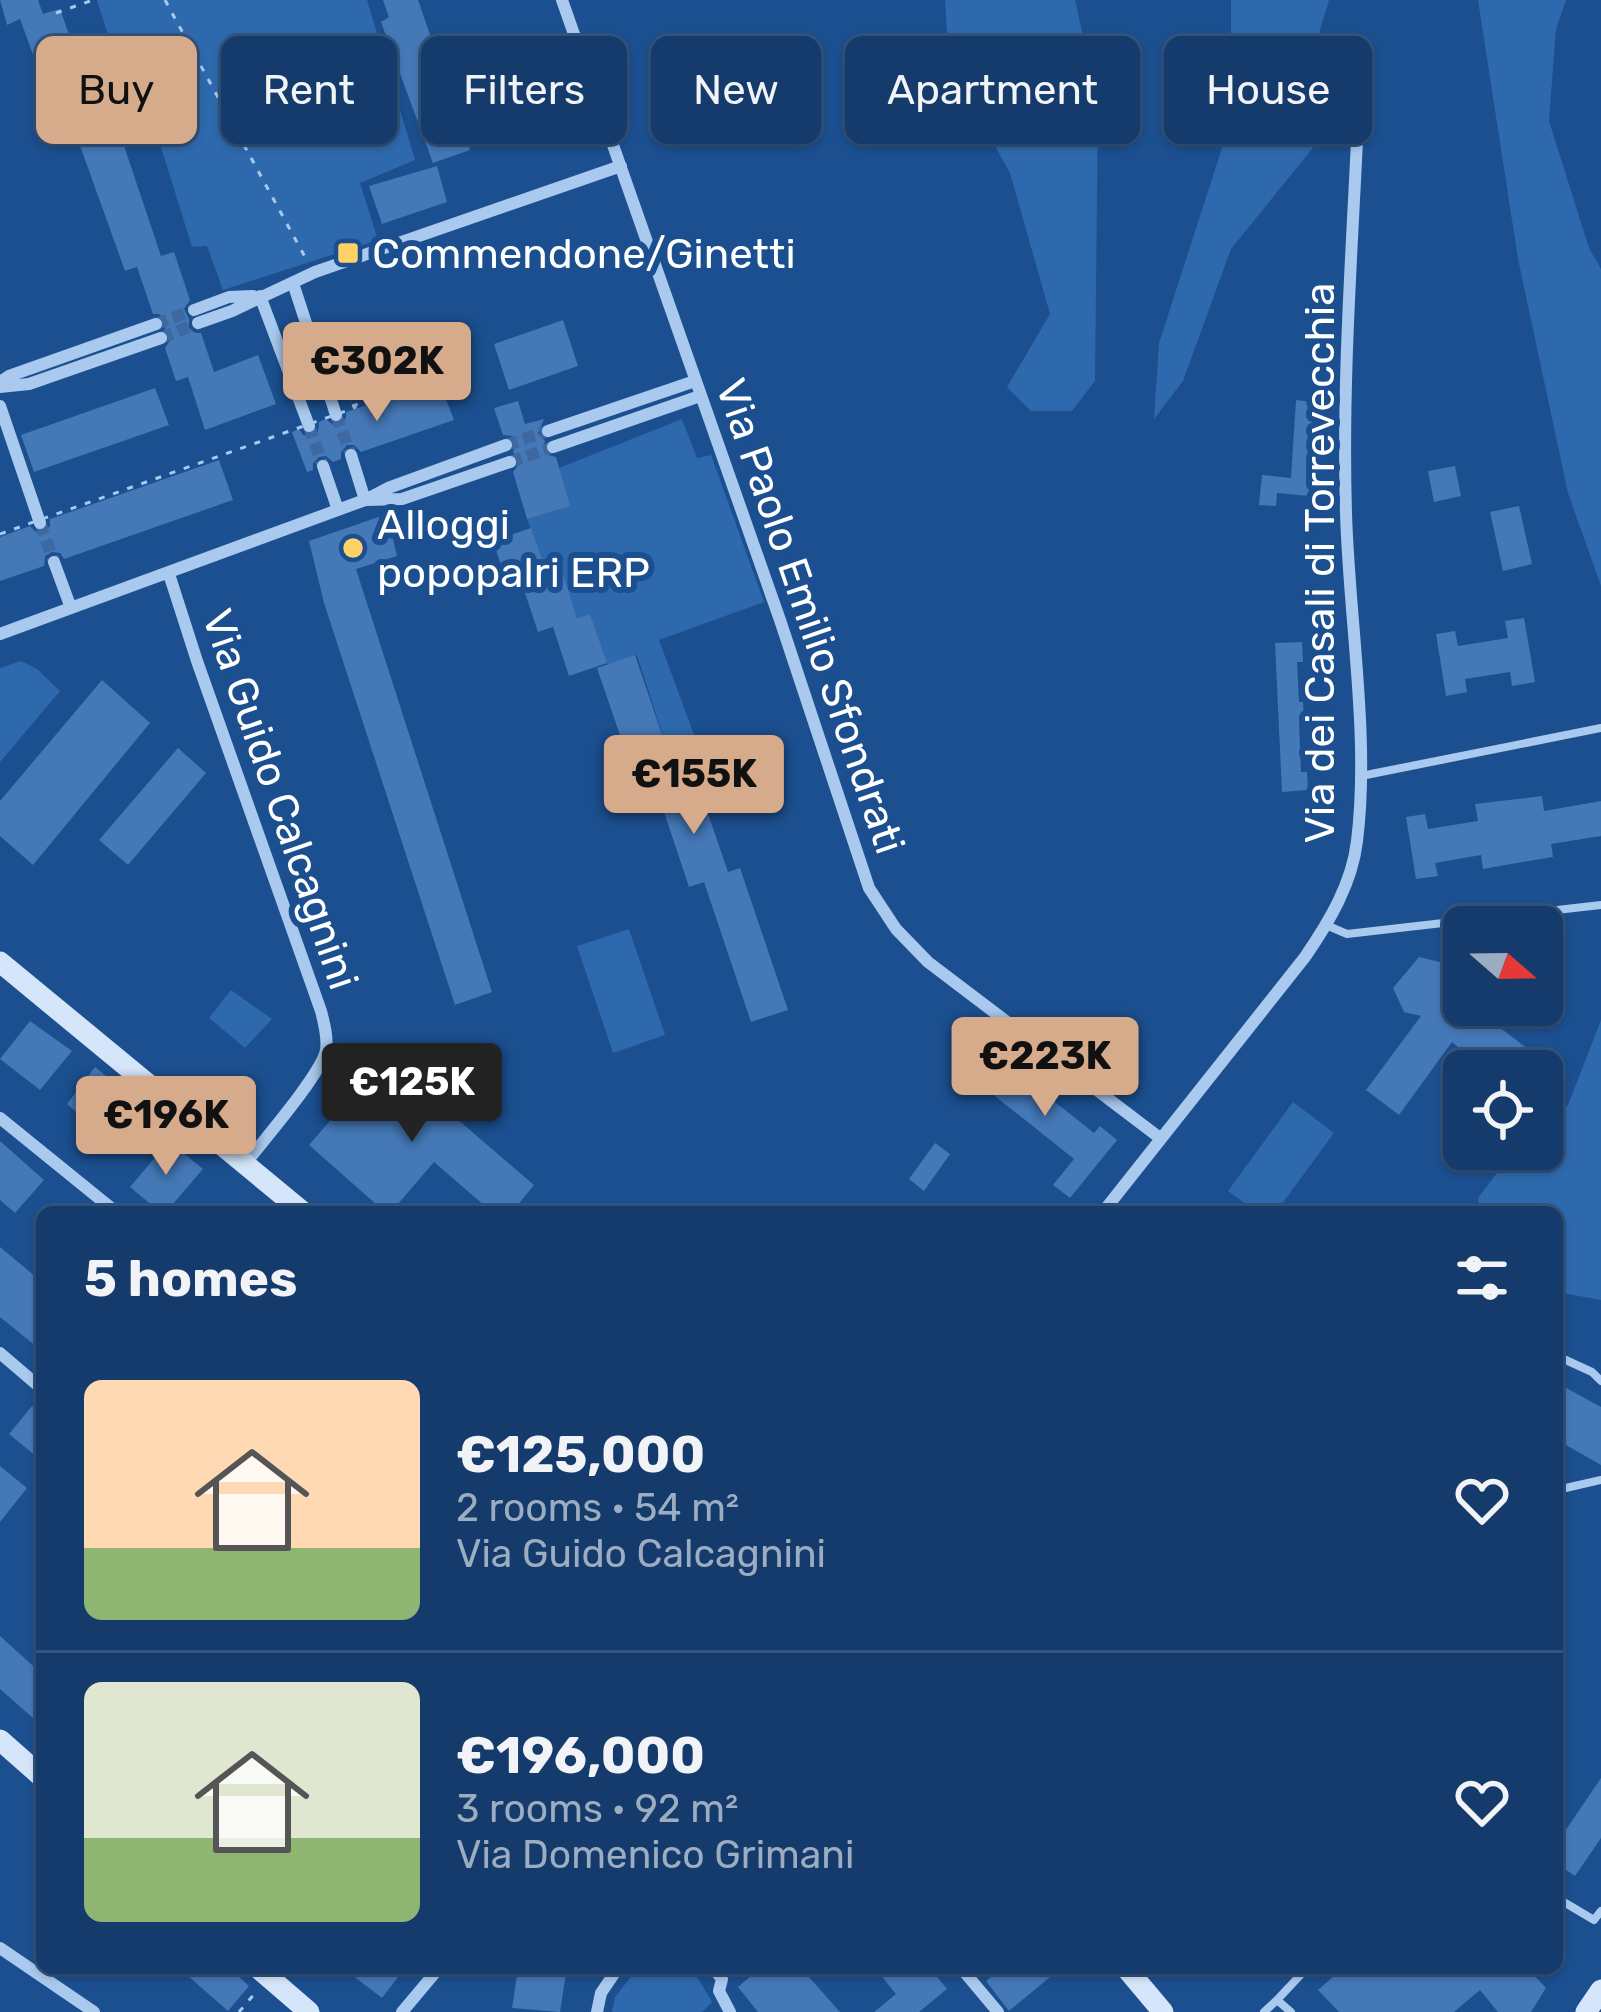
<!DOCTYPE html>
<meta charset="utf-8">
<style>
:root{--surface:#143b6b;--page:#214673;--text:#f1f3f6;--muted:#9dadc1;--line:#33557e;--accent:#d6ab8b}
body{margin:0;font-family:Rubik,sans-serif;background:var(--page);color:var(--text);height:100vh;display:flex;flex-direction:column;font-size:45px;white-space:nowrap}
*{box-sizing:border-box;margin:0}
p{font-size:39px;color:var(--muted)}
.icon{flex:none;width:66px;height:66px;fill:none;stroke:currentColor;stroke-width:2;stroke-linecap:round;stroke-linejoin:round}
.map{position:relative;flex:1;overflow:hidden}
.side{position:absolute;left:36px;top:1206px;width:1527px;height:768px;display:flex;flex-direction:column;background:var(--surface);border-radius:18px;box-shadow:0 3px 9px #0004,0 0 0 3px var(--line)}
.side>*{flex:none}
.banner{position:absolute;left:36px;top:36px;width:1530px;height:108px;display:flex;gap:24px}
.needle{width:78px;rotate:110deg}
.fabs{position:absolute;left:1443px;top:906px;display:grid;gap:24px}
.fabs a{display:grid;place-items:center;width:120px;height:120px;border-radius:18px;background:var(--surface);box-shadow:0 3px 9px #0004,0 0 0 3px var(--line);font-size:60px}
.price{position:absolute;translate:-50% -102px;padding:0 27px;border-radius:12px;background:var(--accent);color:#111;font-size:39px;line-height:78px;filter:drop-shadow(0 3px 6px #0008)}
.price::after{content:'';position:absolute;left:50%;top:72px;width:36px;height:27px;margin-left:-18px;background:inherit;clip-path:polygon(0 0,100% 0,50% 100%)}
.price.selected{background:#222;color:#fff}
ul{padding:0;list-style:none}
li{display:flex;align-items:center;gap:36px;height:300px;padding:0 48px}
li+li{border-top:3px solid var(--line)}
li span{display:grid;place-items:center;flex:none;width:336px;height:240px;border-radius:18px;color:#555}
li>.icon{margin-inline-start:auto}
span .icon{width:144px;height:144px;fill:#fffc;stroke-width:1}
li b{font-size:51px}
h2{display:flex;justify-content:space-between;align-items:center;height:144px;padding:0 48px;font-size:51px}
.pill{padding:0 42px;border-radius:18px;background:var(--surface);box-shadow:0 3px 9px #0004,0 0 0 3px var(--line);font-size:42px;line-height:108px}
.pill.selected{background:var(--accent);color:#111}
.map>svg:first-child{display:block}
</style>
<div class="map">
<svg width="1601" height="2012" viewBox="0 0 1601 2012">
<rect width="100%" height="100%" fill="#1b4f8f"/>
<path fill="#2e69ad" d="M97,0H367L415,160L360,183L378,240L223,290L207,246L192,247L152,118L135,121Z
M945,0H1075L1098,103L1095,381L1072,411H1031L1007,387L1050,314L1010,173L949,64Z
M1231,0H1329L1317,40L1325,102L1312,149L1231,249L1183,381L1154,419L1159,343L1222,148L1231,88Z
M1478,0H1566L1556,29L1549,121L1589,248L1601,269V586L1568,493L1518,259Z
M682,419L697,458L711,455L764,602L659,640L702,756L673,767L637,655L607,665L590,614L577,618L562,572L548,576L527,519L559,468Z
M21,661L37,669L60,691L0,762V668Z
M629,929L665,1035L613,1053L577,946Z
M231,990L272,1019L245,1048L209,1018Z
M1601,1020V1300L1557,1292V1212H1480L1478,1198L1515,1149H1542V1123L1568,1105Z
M1293,1102L1334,1133L1276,1212H1257L1228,1191Z
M638,1968H692L712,2002L702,2012H612L615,1997Z"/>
<path fill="#4478b7" d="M0,0H38L43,14L60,9L99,120L114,116L161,256L174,252L190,300L184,309L189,319V328L195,333H201L214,372L258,355L276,404L205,430L188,377L176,381L165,348L171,339L165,329V319L159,314H153L137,267L125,271L74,129L61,132L20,19L7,25Z
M383,0H418L470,150L433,163L381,22L389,17Z
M437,166L447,202L382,224L369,186Z
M563,320L578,366L509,390L494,344Z
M439,381L454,420L361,452L354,445H347L341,452V459L333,462L326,456L319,457L313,463V470L307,472L292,432L299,429L303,435L312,436L318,432L319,422L326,419L333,425L340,424L346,418V412Z
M155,388L169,425L34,472L21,435Z
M1316,394L1332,395L1329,436L1315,435L1309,496L1277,493L1276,506L1259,505L1262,475L1291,478L1296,400L1313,402Z
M518,401L525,424L544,419L538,433L545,441L543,446L545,454L556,457L570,506L527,519L513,472L520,463L513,452L516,443L512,436L503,435L494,408Z
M219,460L233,500L64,559L60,553L52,552L45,556L44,566L0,581V537L30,526L37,533L44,532L50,526V519Z
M1455,466L1461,496L1434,502L1428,471Z
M1519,506L1532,564L1503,571L1490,512Z
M387,514L397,556L356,569L492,992L455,1005L324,603L309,541Z
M531,528L548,576L562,571L577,618L590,614L607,663L569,676L553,627L538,632L522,584L509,589L493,541Z
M1524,618L1535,682L1512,686L1510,672L1465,679L1467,692L1446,696L1436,634L1455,631L1458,646L1508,638L1505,621Z
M1302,642L1303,662H1297L1299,702H1303L1304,723H1299L1300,746L1301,772H1307L1308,790L1282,792L1275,643Z
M635,655L673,767L690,761L728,872L740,868L788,1010L751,1022L704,882L689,887L651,773L635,779L597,668Z
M102,680L150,723L33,865L0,836V801Z
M178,748L206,773L128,865L99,840Z
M1542,796L1544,811L1601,801V836L1551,844L1553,857L1505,865L1483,869L1481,855L1435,863L1438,876L1416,879L1406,817L1425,814L1428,829L1478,821L1475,804Z
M1419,957L1444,963L1449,989L1464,1000V1005H1470L1557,1071H1488L1452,1042L1399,1115L1366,1090L1421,1016L1404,1012L1393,988Z
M30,1021L72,1051L40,1090L0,1059Z
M986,1047L1094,1133L1100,1126L1117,1140L1070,1198L1053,1185L1074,1159L966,1073Z
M385,1057L534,1185L512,1212H492L434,1162L391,1212H385L309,1145Z
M95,1067L137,1101L110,1142L67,1104Z
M0,1141L44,1180L15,1213L0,1200Z
M169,1141L203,1169L166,1212H160L130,1187Z
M935,1143L950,1154L924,1191L909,1179Z
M0,1247L42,1282V1351L0,1317Z
M1557,1383L1601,1407V1465L1557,1440Z
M32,1406L42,1414V1461L9,1434Z
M0,1466L27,1488L0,1522Z
M0,1636L42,1674V1726L0,1689Z
M1601,1778V1838L1575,1876L1557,1864V1843Z
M179,1968H229L249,1986L228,2011Z
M343,1968H405L382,1998Z
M518,1968L566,1973L560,2012L512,2008Z
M760,1968H801L840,2012H758L738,1987Z
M875,1968H930L947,1989L919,2012H874L896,1994Z
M1002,1968H1061L1009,2011L986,1981Z
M1343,1968H1527L1546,1988L1531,2012H1498L1480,1990L1454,2012H1339L1318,1990Z"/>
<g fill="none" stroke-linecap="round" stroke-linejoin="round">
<path stroke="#3d69a0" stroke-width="12" stroke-dasharray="12 6" stroke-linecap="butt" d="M156,324L194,310
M161,338L198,323
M336,415L351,455
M309,426L323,466
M506,445L548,431
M510,462L553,447
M40,523L54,562"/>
<path stroke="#a9c9ee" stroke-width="3" stroke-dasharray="6 9" stroke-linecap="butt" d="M165,0L305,257
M56,13L93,0
M352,406L365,402L364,393L368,402L353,408
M239,2012L256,1992"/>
<path stroke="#a9c9ee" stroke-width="8" d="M1361,776L1601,728
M1326,925L1347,934L1601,905
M1557,1356L1592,1372L1601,1381
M1557,1490L1601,1480
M1557,1898L1594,1920L1601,1911
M1277,2000L1307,1968
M1264,2012L1277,2000L1291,2012"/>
<path stroke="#a9c9ee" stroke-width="12" d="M562,0L780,620L869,888L896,929L928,962L1160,1138
M293,283L336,415
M260,296L309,426
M194,310L229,297L253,296
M198,323L232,311L315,272L621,166
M0,382L9,376L156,324
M0,387L29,384L161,338
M0,406L40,523
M548,431L695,381
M553,447L700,396
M351,455L365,500
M323,466L338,510
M367,500L402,499L510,462
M54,562L71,608
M169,574L197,661L321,1011C324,1023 328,1037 326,1050C322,1073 263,1141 245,1164
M0,634L365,500L388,488L506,445
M0,1118L116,1212
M1103,1212L1305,957C1329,922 1352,884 1357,841C1370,737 1349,619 1346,513C1342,382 1352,251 1358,120
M0,1353L42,1389
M0,1948L94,2012
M713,1968L722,1979L719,1991L730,2012
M961,1968L998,2012
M402,2012L439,1968
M597,2012L601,1993L618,1968"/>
<path stroke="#d6e6fa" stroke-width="21" d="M0,962L303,1212
M0,1740L42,1777
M258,1968L309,2012
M1126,1968L1163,2012
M1586,2012L1601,1990"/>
<path stroke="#a9c9ee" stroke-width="3" stroke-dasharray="6 9" stroke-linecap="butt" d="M0,534L346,411"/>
</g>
<g fill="#ffd166" stroke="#1b4f8f" stroke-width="4.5">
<rect x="336" y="241" width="24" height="24" rx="6"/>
<circle cx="353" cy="548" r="12"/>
</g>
<g text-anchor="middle" stroke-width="12" stroke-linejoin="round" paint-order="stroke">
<g font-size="42" fill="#fff" stroke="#1b4f8f" text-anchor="start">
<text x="372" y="268">Commendone/Ginetti</text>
<text x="377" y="539">Alloggi<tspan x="377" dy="48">popopalri ERP</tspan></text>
</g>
<g font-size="42" fill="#fff" stroke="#1b4f8f">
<text transform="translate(1319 563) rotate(-90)" y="15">Via dei Casali di Torrevecchia</text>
<text transform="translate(811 616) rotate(71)" y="15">Via Paolo Emilio Sfondrati</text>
<text transform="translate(281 799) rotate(71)" y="15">Via Guido Calcagnini</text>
</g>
</g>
</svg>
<div class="fabs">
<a><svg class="needle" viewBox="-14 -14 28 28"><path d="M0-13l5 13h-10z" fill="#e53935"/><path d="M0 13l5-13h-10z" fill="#9dadc1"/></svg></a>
<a><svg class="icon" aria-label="locate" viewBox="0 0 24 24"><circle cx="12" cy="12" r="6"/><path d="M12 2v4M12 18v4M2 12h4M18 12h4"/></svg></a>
</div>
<b class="price" style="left:377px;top:424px">€302K</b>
<b class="price" style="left:694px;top:837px">€155K</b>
<b class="price" style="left:1045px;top:1119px">€223K</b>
<b class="price selected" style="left:412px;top:1145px">€125K</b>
<b class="price" style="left:166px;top:1178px">€196K</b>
<div class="banner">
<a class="pill selected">Buy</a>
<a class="pill">Rent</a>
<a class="pill">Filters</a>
<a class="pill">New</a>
<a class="pill">Apartment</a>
<a class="pill">House</a>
</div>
<section class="side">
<h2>5 homes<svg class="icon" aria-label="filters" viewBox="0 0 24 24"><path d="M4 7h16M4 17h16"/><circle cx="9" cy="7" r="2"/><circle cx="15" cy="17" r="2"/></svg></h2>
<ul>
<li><span style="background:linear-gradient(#ffd9b3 70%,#8fb573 0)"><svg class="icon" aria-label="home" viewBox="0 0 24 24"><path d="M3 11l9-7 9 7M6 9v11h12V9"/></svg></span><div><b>€125,000</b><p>2 rooms · 54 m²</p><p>Via Guido Calcagnini</p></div><svg class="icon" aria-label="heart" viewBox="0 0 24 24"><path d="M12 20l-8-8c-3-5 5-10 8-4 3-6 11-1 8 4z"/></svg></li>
<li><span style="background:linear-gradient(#dfe7d0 65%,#8fb573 0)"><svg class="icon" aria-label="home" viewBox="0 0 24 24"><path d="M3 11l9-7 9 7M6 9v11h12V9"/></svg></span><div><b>€196,000</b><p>3 rooms · 92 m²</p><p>Via Domenico Grimani</p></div><svg class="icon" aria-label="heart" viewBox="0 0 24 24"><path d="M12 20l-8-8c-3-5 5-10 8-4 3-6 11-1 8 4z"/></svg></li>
</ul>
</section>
</div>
